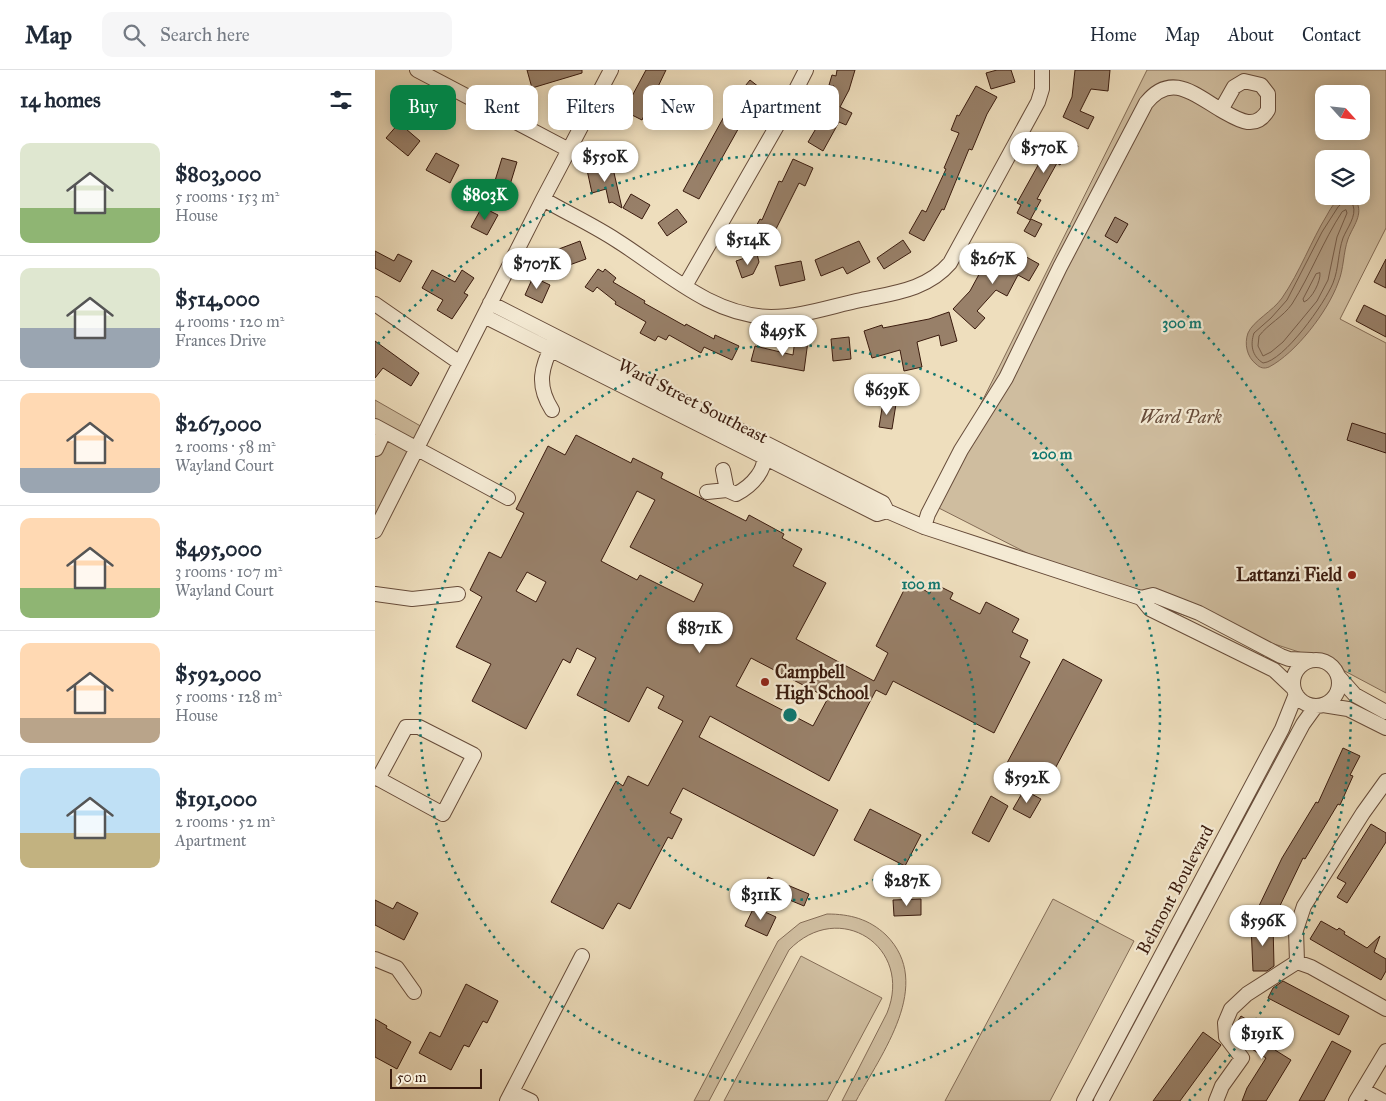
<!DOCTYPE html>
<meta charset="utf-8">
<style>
:root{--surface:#fff;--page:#f6f6f7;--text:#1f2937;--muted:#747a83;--line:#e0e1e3;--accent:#0b8043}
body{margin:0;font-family:"IM FELL Great Primer",serif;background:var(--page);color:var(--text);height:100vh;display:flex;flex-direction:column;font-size:19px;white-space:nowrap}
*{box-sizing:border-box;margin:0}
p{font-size:16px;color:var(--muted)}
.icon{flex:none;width:28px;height:28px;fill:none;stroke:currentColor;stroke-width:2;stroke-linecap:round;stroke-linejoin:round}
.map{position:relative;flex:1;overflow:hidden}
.details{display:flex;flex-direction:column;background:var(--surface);width:375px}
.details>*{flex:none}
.top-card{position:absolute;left:15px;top:15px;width:475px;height:45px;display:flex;gap:10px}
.needle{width:32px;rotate:117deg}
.tools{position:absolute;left:940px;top:15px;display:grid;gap:10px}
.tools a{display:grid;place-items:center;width:55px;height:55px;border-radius:10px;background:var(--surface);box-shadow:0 2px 12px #0003;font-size:25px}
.scale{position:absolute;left:15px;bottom:12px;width:92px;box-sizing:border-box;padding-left:5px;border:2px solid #3a1b0e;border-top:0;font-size:14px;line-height:18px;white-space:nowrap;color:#3a1b0e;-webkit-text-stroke:4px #f4ead4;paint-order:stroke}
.price{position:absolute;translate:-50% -42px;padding:0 11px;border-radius:18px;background:#fff;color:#222;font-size:16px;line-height:32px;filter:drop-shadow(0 1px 2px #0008)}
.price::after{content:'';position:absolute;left:50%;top:30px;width:15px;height:11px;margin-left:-8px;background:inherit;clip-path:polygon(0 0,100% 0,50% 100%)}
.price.selected{background:var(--accent);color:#fff}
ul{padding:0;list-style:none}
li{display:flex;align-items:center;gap:15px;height:125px;padding:0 20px}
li+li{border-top:1px solid var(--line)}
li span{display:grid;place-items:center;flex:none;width:140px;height:100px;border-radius:10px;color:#555}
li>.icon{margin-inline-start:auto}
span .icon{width:60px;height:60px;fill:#fffc;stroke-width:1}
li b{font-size:21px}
h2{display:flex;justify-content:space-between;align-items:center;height:60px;padding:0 20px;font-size:21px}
.chip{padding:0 18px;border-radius:10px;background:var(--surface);box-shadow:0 2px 12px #0003;font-size:18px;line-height:45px}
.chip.selected{background:var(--accent);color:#fff}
header{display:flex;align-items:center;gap:30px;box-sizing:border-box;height:70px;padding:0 25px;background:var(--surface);border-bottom:1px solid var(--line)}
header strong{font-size:24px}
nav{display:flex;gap:28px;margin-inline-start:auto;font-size:18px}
.search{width:350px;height:45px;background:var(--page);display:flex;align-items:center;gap:12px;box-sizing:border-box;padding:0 18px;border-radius:10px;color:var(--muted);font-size:19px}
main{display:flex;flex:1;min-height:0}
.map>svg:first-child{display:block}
</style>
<header>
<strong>Map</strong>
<div class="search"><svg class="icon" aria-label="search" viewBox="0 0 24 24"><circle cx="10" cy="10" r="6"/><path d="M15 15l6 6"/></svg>Search here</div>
<nav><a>Home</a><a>Map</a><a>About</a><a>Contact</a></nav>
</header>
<main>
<section class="details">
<h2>14 homes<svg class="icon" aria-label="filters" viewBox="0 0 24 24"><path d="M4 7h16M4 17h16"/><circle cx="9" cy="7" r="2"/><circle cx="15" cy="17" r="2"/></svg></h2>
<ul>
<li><span style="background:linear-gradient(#dfe7d0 65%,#8fb573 0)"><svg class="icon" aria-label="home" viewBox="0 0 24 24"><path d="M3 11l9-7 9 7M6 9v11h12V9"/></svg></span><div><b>$803,000</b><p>5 rooms · 153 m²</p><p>House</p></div></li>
<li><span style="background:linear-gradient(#dfe7d0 60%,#9aa5b1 0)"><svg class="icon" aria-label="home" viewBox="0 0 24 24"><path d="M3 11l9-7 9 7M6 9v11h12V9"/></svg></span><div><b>$514,000</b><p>4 rooms · 120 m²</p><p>Frances Drive</p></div></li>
<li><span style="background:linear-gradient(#ffd9b3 75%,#9aa5b1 0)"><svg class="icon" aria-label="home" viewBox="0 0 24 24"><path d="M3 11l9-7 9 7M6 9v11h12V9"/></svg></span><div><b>$267,000</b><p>2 rooms · 58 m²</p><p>Wayland Court</p></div></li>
<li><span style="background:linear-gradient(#ffd9b3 70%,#8fb573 0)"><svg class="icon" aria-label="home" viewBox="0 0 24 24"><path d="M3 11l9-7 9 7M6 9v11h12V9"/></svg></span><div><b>$495,000</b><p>3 rooms · 107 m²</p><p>Wayland Court</p></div></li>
<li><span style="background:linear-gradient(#ffd9b3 75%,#b9a48a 0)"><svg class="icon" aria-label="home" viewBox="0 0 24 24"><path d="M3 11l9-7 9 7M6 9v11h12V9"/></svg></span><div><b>$592,000</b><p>5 rooms · 128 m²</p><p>House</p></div></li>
<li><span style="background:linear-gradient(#bfe0f5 65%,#c2b280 0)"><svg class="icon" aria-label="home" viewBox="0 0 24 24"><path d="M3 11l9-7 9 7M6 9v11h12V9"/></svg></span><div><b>$191,000</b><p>2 rooms · 52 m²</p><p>Apartment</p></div></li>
</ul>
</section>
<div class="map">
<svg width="1011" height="1031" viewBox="0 0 1011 1031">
<rect width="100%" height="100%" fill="#eedebd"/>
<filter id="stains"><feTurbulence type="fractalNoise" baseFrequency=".004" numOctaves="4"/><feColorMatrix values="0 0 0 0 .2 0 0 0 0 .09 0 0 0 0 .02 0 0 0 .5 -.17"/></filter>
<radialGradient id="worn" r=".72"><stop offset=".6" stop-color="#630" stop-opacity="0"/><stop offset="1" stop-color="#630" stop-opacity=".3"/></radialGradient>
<path fill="#cfbd9f" stroke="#846c56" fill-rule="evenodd" d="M772,0H1011V158L965,249L1011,273V623L949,590L812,546L699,507L556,434ZM949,24H986V61H949ZM949,89H986V126H949Z
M0,330L49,358L0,457Z
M678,829L759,871L675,1031H570Z
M452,844C475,844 494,849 511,865C560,914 506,984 481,1031H467L512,943C539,877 464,828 414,880L334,1031H319L403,871L425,853Z
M426,886L507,928L452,1031H349Z"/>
<path fill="#b19c82" stroke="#816854" d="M971,128L981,131C989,144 978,156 973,169C968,183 969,199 963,213C953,241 921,283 894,297C889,299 885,298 881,294C872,287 869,274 873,263C878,251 898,241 907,228C925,202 936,171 952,145C957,136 961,129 971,128Z"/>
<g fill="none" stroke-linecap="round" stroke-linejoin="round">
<path stroke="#765c48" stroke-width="1" d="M969,132L978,135C982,146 972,158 968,168C963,182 964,198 958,213C950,233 909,291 888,293C877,286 875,275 879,263L896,248L912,230L947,162L963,137Z
M971,140L972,143L962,167L953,210L942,231L908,272L896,282L888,286L883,276L884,266C893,254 908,247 917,234C936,204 948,171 967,142Z
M945,203C946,211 937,229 929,232L928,229L941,204Z"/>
</g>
<path fill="#988069" stroke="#3a1b0e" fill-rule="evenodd" d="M152,0H207V3L157,18Z
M271,0H291L267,50L249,41Z
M462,0H480L474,20L465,37L477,43L471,55L464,52L448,81L433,72L449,45L446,43L459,16L454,15L457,5L461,6Z
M622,0H636L640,12L616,19L611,3Z
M700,0H735L733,21L716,19L705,41L719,47L713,59L688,47L697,27Z
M375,10L389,21L371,45L324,129L308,121L357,32Z
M601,16L622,27L612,44L597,80L594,79L569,140L567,139L549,171L534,163L547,140L551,142L571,99L569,98L584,63L576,60L582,45L584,46Z
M24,53L45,71L33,86L11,68Z
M681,63L703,76L696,88L691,85L685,95L682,93L662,129L666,130L655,150L642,143L646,135L642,133Z
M61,83L84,95L75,113L51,100Z
M127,88L142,92L134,118L119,114Z
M418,89L438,98L430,116L424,113L392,177L378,170L382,162L379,160L385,149L387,150L404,111L407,112Z
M237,94L247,138L237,132L234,133L231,119L217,123L212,100Z
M256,124L275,135L267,149L248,138Z
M107,137L123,145L112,165L96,157Z
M302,139L312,152L292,166L283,153Z
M740,147L753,154L742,173L730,166Z
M656,149L667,154L660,167L649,161Z
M528,170L536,182L509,199L502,188Z
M205,171L211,189L175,202L168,185Z
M484,171L495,192L472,204L468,197L446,206L440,190Z
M0,181L19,191L23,184L37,191L25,212L0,198Z
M382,184L384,192L378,204L367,208L361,191Z
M615,184L639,196L646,184L664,194L654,211L643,205L632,226L621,220L602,241L610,248L600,259L578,239L595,221Z
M1011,189V218L999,212Z
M426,191L430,210L405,216L400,196Z
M223,199L228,202L230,199L241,208L238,212L270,231L269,233L310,256L311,254L339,269L340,265L364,276L357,290L329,277L326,283L294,265L291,270L283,266L280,271L265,263L271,252L240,234L241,232L222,217L218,222L210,217Z
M57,200L80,212L87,200L99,208L89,223L93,225L77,249L62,240L68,230L47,218Z
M158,207L175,215L167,233L150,225Z
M989,235L1011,246V267L981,251Z
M574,242L582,271L566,276L564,265L542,272L547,297L529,301L525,280L497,288L489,261L507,255L508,258L554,249Z
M474,267L476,289L458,291L456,269Z
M420,269L433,271L429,301L376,291L380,276L418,285Z
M0,271L44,303L36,316L8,298L0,308Z
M508,332L521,334L517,359L504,357Z
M977,353L1011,364V383L972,370Z
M201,365L256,393L258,388L288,403L286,408L371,451L374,445L409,464L407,468L427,479L418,496L451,513L421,569L499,611L513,583L501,576L533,512L555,523L560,514L578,523L575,529L605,544L611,532L644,549L637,562L653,570L645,587L655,592L619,663L518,611L511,625L501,620L454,711L335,646L324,667L463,740L439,786L308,718L295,743L307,749L297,769L293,767L255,839L243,833L228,859L176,832L241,711L248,716L253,706L273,716L308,651L283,638L289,626L272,617L254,652L202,625L221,588L202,578L195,593L188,589L151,659L97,631L116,594L81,577L107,527L95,520L114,482L126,488L149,443L141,439L173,376L190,385ZM262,421L280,430L255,477L328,514L319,532L265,505L262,510L226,491ZM152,502L171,512L161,532L141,521ZM376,588L453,628L438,656L361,616Z
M688,589L727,610L673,712L657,702L655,706L632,693Z
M968,678L985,686L975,705L978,706L965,735L963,734L930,789L928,788L900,846L883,838L907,788L941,732L943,733Z
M649,720L666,729L655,748L638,739Z
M616,726L633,736L614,772L597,763Z
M495,739L546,765L530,796L479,770Z
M996,754L1011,763V772L972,833L962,827L971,813L962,808Z
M393,807L434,824L429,836L388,819Z
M546,829V845L519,846L518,830Z
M0,830L18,839L22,832L43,843L29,870L0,855Z
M379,837L401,847L392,866L370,856Z
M946,851L962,860L964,858L970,862L969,864L992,878L1005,866L999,882L1011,889V901L1006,910L935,869Z
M898,854L899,896L892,901H878L876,855Z
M908,911L974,946L964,965L893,928L898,918Z
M91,914L123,931L112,953L108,951L94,977L89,975L76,1000L44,983L55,962L65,967Z
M866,946L906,971L900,980L916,990L891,1031H867L872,1018L891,988L866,972L860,964L859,957Z
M0,949L12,956L11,958L36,972L22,999L0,987Z
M828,962L846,975L805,1031H778Z
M957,971L976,981L949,1031H924Z"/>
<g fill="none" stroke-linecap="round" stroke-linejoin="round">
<defs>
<path id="minor" d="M42,0L194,80
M869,11L886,15L893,24V40C880,62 862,49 846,40L859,17Z
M168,129C192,143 218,155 241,170C289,200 336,246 396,247C426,247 457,236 486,230C518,223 552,220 575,193L663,32L667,19V0
M310,216L407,47L431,0
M115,233L508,433L512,441
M0,234L85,293
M109,246L502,444L512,441L549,457L766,528L775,539L899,600L918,618
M177,340C161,315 166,297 179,272
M0,356L133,428
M1,379L9,362
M348,400L352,420
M332,422L352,420L361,424C377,416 394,398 388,380
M549,457L553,444L586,380L631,308L685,197L771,33C796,2 819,24 846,40
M0,461L168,129L236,0
M0,524L37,529L83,524
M766,528L778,525L824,543L906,586L914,589L936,590
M918 613a23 23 0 1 1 46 0a23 23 0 1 1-46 0Z
M963,606L980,625L1011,642
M948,635L973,639L1011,658
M0,707L68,744L99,685L44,657H31L3,709
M1011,711L988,743L929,836L921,860L922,892L936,897L1011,939
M0,889L22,898L39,922
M988,1020L1008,1031
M137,1022L156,1031
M132,1031L207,886
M709,1031L907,659L921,624
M726,1031L928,654L941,636
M841,1031L847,1016L867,988L851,967L850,953L856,939L872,924L922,892
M981,1031L1011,981"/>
</defs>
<use href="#minor" stroke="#674c3a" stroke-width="16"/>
<use href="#minor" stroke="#f4ead4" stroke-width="14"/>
</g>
<g fill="none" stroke="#0f766e" stroke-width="2.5" stroke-dasharray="2.5 5">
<circle cx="415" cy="645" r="185"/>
<circle cx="415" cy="645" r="370"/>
<path d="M3 274A555 555 0 1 1 814 1031"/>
</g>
<g fill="#8f2418" stroke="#f4ead4" stroke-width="2">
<circle cx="977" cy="505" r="5"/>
<circle cx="390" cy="612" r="5"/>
</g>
<g text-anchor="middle" stroke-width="4.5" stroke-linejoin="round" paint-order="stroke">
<g font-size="18" fill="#3a1b0e" stroke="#f4ead4">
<text transform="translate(318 331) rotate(27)" y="6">Ward Street Southeast</text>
<text transform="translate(800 820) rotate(-62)" y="6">Belmont Boulevard</text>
</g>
<g font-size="18" font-style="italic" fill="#674c3a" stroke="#f4ead4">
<text x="806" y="353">Ward Park</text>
</g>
<g font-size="18" font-weight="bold" fill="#3a1b0e" stroke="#f4ead4" text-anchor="end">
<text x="967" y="511">Lattanzi Field</text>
<text x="400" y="608" text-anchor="start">Campbell<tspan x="400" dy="21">High School</tspan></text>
</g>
</g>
<circle cx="415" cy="645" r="8" fill="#0f766e" stroke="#f4ead4" stroke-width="2.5"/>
<g font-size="15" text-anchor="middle" font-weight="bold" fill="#0f766e" stroke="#f4ead4" stroke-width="4.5" stroke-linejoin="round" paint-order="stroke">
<text x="807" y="258">300 m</text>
<text x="677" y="389">200 m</text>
<text x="546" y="519">100 m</text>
</g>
<rect width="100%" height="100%" filter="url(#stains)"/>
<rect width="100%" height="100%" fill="url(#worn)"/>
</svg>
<div class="tools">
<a><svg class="needle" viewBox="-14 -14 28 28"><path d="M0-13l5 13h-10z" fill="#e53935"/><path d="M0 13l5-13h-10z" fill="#747a83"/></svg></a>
<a><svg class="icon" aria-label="layers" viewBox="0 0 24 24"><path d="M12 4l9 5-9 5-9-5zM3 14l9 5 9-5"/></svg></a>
</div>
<div class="scale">50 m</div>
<b class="price" style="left:669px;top:104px">$570K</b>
<b class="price" style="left:230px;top:113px">$550K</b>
<b class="price selected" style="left:110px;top:151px">$803K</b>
<b class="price" style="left:373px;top:196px">$514K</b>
<b class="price" style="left:618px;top:215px">$267K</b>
<b class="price" style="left:162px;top:220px">$707K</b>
<b class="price" style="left:408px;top:287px">$495K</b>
<b class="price" style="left:512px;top:346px">$639K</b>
<b class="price" style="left:325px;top:584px">$871K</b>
<b class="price" style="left:652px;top:734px">$592K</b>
<b class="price" style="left:532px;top:837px">$287K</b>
<b class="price" style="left:386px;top:851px">$311K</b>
<b class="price" style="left:888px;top:877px">$596K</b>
<b class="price" style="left:887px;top:990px">$191K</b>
<div class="top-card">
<a class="chip selected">Buy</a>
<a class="chip">Rent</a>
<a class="chip">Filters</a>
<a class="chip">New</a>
<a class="chip">Apartment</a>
</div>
</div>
</main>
